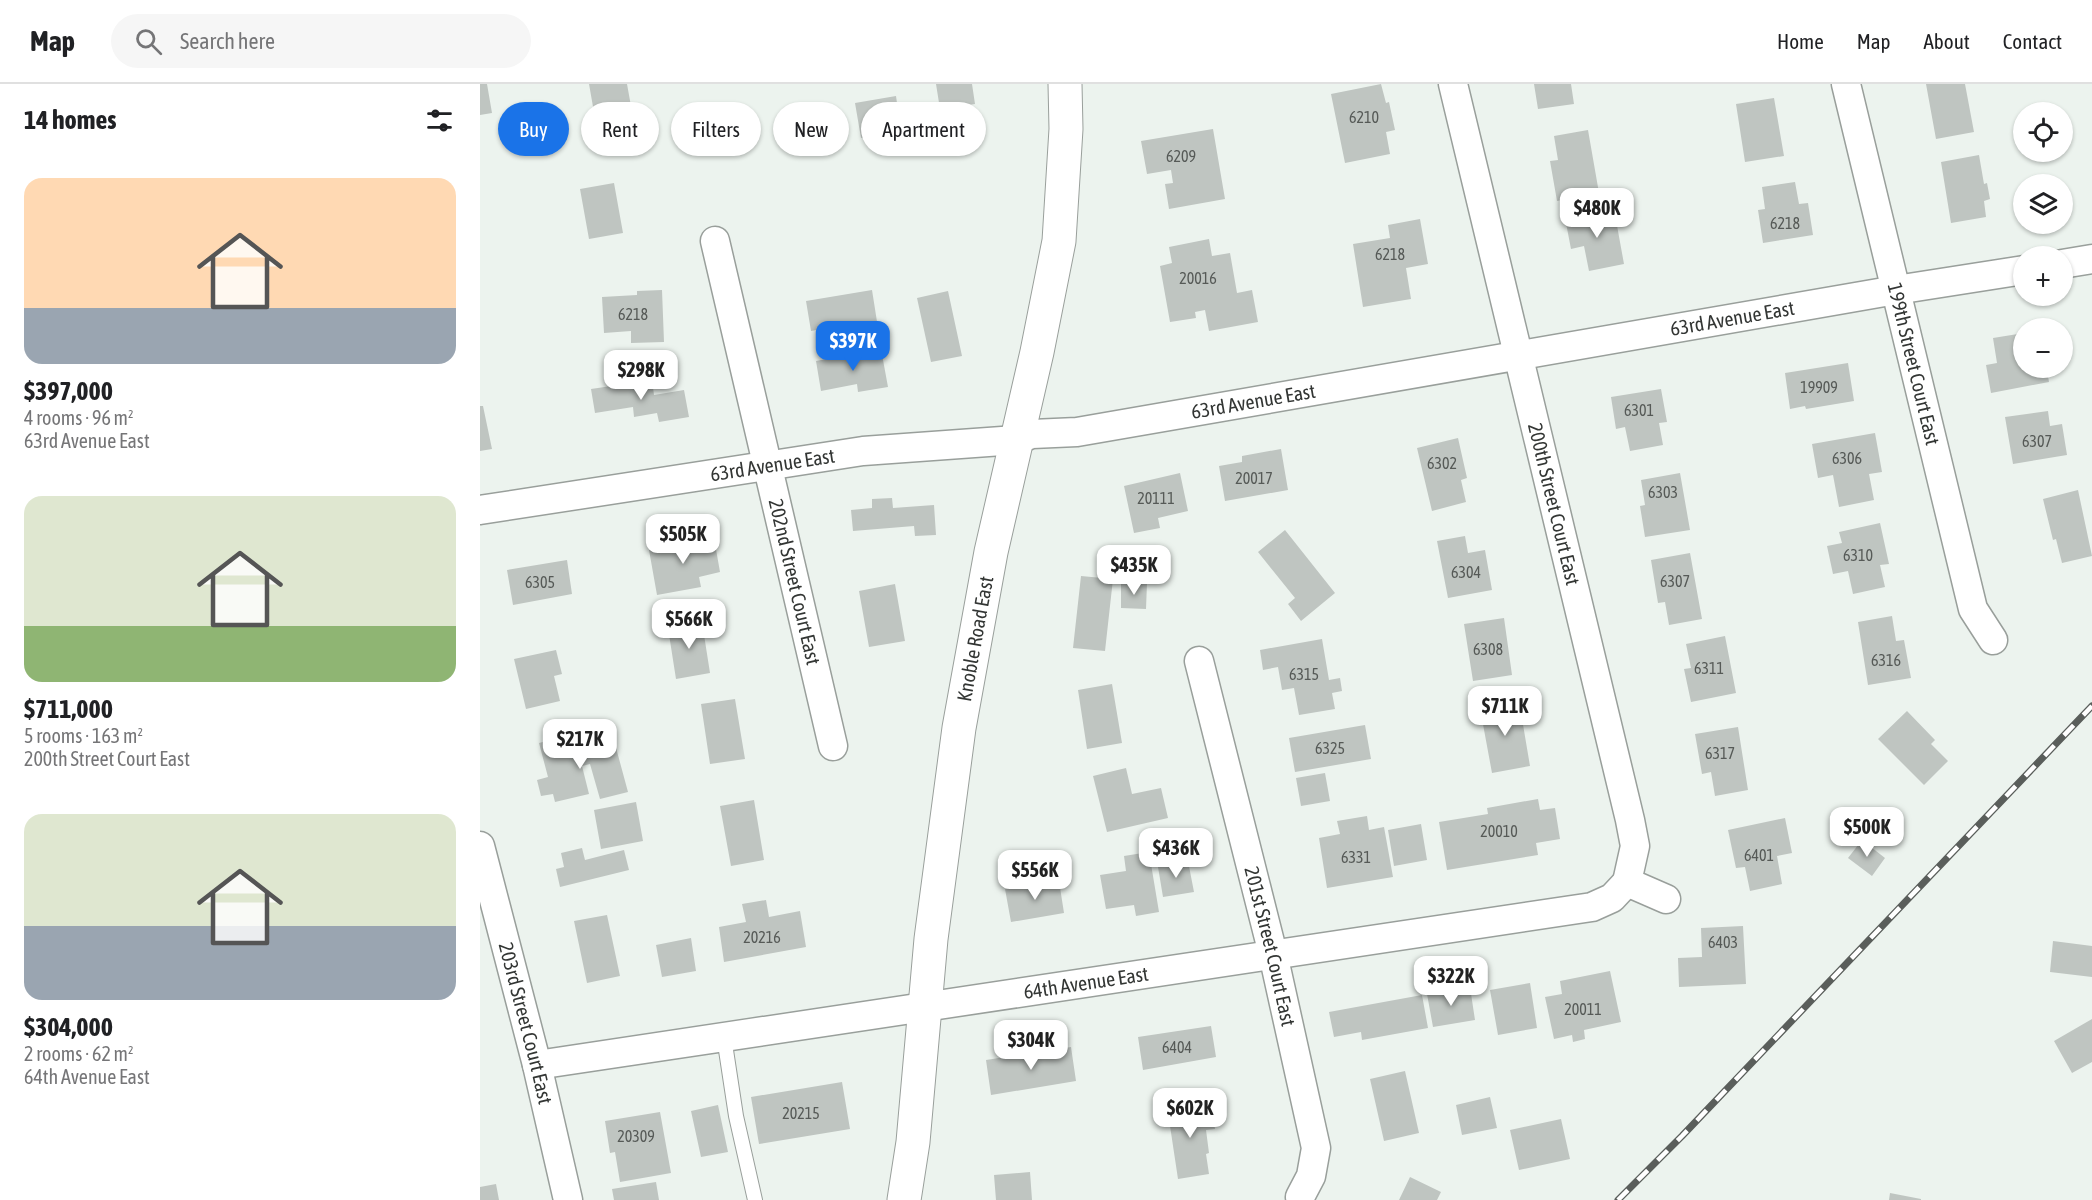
<!DOCTYPE html>
<meta charset="utf-8">
<style>
:root{--surface:#fff;--page:#f6f6f6;--text:#202124;--muted:#757577;--line:#e0e0e0;--accent:#1a73e8}
body{margin:0;font-family:"Asap Condensed",sans-serif;background:var(--page);color:var(--text);height:100vh;display:flex;flex-direction:column;font-size:22px;white-space:nowrap}
*{box-sizing:border-box;margin:0}
p{font-size:20px;color:var(--muted)}
.icon{flex:none;width:33px;height:33px;fill:none;stroke:currentColor;stroke-width:2;stroke-linecap:round;stroke-linejoin:round}
.map{position:relative;flex:1;overflow:hidden}
.panel{display:flex;flex-direction:column;background:var(--surface);width:480px}
.panel>*{flex:none}
.banner{position:absolute;left:18px;top:18px;width:570px;height:54px;display:flex;gap:12px}
.controls{position:absolute;left:1533px;top:18px;display:grid;gap:12px}
.controls a{display:grid;place-items:center;width:60px;height:60px;border-radius:50%;background:var(--surface);box-shadow:0 2px 4px #0004;font-size:30px}
.price{position:absolute;translate:-50% -51px;padding:0 14px;border-radius:12px;background:#fff;color:#222;font-size:20px;line-height:39px;filter:drop-shadow(0 2px 3px #0008)}
.price::after{content:'';position:absolute;left:50%;top:36px;width:18px;height:14px;margin-left:-9px;background:inherit;clip-path:polygon(0 0,100% 0,50% 100%)}
.price.on{background:var(--accent);color:#fff}
ul{padding:0;list-style:none}
li{display:grid;align-content:center;gap:12px;height:318px;padding:0 24px}
li span{display:grid;place-items:center;height:186px;border-radius:18px;color:#555}
li>.icon{margin-inline-start:auto}
span .icon{width:108px;height:108px;fill:#fffc;stroke-width:1}
li b{font-size:26px}
h2{display:flex;justify-content:space-between;align-items:center;height:72px;padding:0 24px;font-size:26px}
.pill{padding:0 21px;border-radius:27px;background:var(--surface);box-shadow:0 2px 4px #0004;font-size:21px;line-height:54px}
.pill.on{background:var(--accent);color:#fff}
header{display:flex;align-items:center;gap:36px;box-sizing:border-box;height:84px;padding:0 30px;background:var(--surface);border-bottom:2px solid var(--line)}
header strong{font-size:28px}
nav{display:flex;gap:33px;margin-inline-start:auto;font-size:21px}
.search{width:420px;height:54px;background:var(--page);display:flex;align-items:center;gap:15px;box-sizing:border-box;padding:0 21px;border-radius:33px;color:var(--muted);font-size:22px}
main{display:flex;flex:1;min-height:0}
.map>svg:first-child{display:block}
</style>
<header>
<strong>Map</strong>
<div class="search"><svg class="icon" aria-label="search" viewBox="0 0 24 24"><circle cx="10" cy="10" r="6"/><path d="M15 15l6 6"/></svg>Search here</div>
<nav><a>Home</a><a>Map</a><a>About</a><a>Contact</a></nav>
</header>
<main>
<section class="panel">
<h2>14 homes<svg class="icon" aria-label="filters" viewBox="0 0 24 24"><path d="M4 7h16M4 17h16"/><circle cx="9" cy="7" r="2"/><circle cx="15" cy="17" r="2"/></svg></h2>
<ul>
<li><span style="background:linear-gradient(#ffd9b3 70%,#9aa5b1 0)"><svg class="icon" aria-label="home" viewBox="0 0 24 24"><path d="M3 11l9-7 9 7M6 9v11h12V9"/></svg></span><div><b>$397,000</b><p>4 rooms · 96 m²</p><p>63rd Avenue East</p></div></li>
<li><span style="background:linear-gradient(#dfe7d0 70%,#8fb573 0)"><svg class="icon" aria-label="home" viewBox="0 0 24 24"><path d="M3 11l9-7 9 7M6 9v11h12V9"/></svg></span><div><b>$711,000</b><p>5 rooms · 163 m²</p><p>200th Street Court East</p></div></li>
<li><span style="background:linear-gradient(#dfe7d0 60%,#9aa5b1 0)"><svg class="icon" aria-label="home" viewBox="0 0 24 24"><path d="M3 11l9-7 9 7M6 9v11h12V9"/></svg></span><div><b>$304,000</b><p>2 rooms · 62 m²</p><p>64th Avenue East</p></div></li>
</ul>
</section>
<div class="map">
<svg width="1612" height="1116" viewBox="0 0 1612 1116">
<rect width="100%" height="100%" fill="#ecf3ee"/>
<path fill="#bfc5c1" d="M0,0H7L12,29L0,31Z
M109,0H147L158,61L121,68Z
M456,0H492L495,20L460,25Z
M901,0L906,19L909,18L915,46L906,48L910,70L865,79L851,10Z
M1054,0H1091L1094,20L1058,25Z
M1446,0H1485L1494,48L1456,55Z
M416,12L421,47L381,54L375,19Z
M1294,14L1304,72L1265,78L1256,20Z
M733,45L745,115L689,125L685,100L693,99L691,86L667,90L661,57Z
M1108,46L1119,109L1077,117L1070,77L1078,76L1074,52Z
M1499,71L1504,100L1507,99L1510,115L1504,117L1506,133L1471,139L1461,78Z
M1315,98L1319,120L1328,119L1333,151L1283,159L1278,126L1285,125L1282,103Z
M134,99L143,149L109,155L100,105Z
M1134,125L1144,180L1109,187L1104,162L1091,165L1085,134Z
M940,135L948,180L926,184L931,215L883,223L873,160L910,154L908,141Z
M729,155L732,172L750,169L757,209L772,206L778,238L729,247L725,226L715,228L716,234L690,238L680,182L692,179L689,163Z
M182,206L184,258L151,259V247L124,249L122,213L157,211V207Z
M392,206L398,244L369,249L368,240L331,247L326,217Z
M468,207L482,272L451,278L437,214Z
M1544,249V284H1575L1567,286L1569,298L1511,309L1506,281L1517,279L1513,254Z
M401,265L408,303L378,308L377,300L341,307L336,277Z
M1368,279L1374,317L1326,325L1325,322L1310,325L1305,289Z
M172,296L174,311L204,306L209,333L179,338L177,329L154,333L153,323L115,329L111,305Z
M1181,305L1187,338L1179,339L1183,361L1150,367L1145,343L1136,345L1131,313Z
M0,322H3L12,365L0,367Z
M1568,327L1570,342L1582,340L1587,371L1533,380L1525,333Z
M1395,349L1402,388L1389,390L1394,416L1359,423L1353,391L1338,394L1332,360Z
M978,354L987,394L981,396L986,418L952,427L937,364Z
M801,365L808,406L745,417L739,382L762,378V372Z
M700,389L708,427L678,434L680,444L654,449L644,402Z
M1200,389L1210,446L1165,453L1160,422L1165,421L1161,396Z
M1598,406L1612,472L1582,479L1576,455L1573,456L1563,415Z
M412,414L413,424L454,421L456,451L435,452L434,442L373,447L371,426L392,424V415Z
M1400,439L1409,480L1400,481L1405,503L1373,510L1368,487L1353,490L1347,462L1362,459L1359,448Z
M805,446L855,509L821,537L808,520L815,514L778,468Z
M985,452L988,469L1005,466L1012,506L968,514L957,457Z
M234,454L240,488L219,493L221,503L177,511L169,466Z
M1210,469L1222,535L1189,541L1185,518L1178,519L1171,476Z
M87,476L92,510L33,521L27,486Z
M601,492L633,495L625,567L593,564Z
M641,499H667L666,525L641,524Z
M415,500L425,557L389,563L379,507Z
M1412,532L1416,557L1424,556L1431,594L1388,601L1378,538Z
M1024,534L1032,591L993,597L984,540Z
M222,538L230,589L196,595L188,544Z
M1245,552L1256,609L1211,618L1204,585L1211,584L1206,560Z
M842,555L849,596L860,594L862,607L852,609L855,625L819,631L814,604L802,606L798,583L783,586L780,566Z
M76,566L82,590L74,592L80,617L46,625L34,575Z
M632,600L642,659L607,665L598,606Z
M255,615L265,675L230,680L221,620Z
M1039,617L1050,682L1012,689L1000,624Z
M1427,627L1455,656L1451,660L1468,677L1444,701L1398,655Z
M885,641L891,675L815,688L809,654Z
M1258,643L1268,706L1235,712L1231,688L1222,690L1215,650Z
M93,650L96,662L108,659L110,666L135,660L148,708L120,715L110,680L102,682L109,710L75,718L73,710L61,712L57,696L68,693L59,659Z
M646,684L652,710L681,704L688,734L627,748L613,692Z
M845,689L850,717L821,722L816,694Z
M1058,715L1060,726L1075,724L1080,755L1056,759L1058,771L967,786L959,738L1008,730L1007,724Z
M274,716L284,776L251,782L240,722Z
M156,718L163,757L121,765L114,726Z
M887,732L889,746L904,743L913,793L847,804L839,754L860,750L857,737Z
M1305,734L1312,769L1297,772L1302,800L1270,807L1265,783L1256,784L1248,746Z
M941,740L947,776L914,782L908,746Z
M1382,756L1405,774L1392,792L1368,774Z
M102,764L105,776L144,766L149,786L80,803L76,785L84,783L81,769Z
M669,768L679,828L656,832L654,821L626,825L620,791L646,787L644,772Z
M708,777L714,808L683,813L678,783Z
M579,797L584,829L531,838L525,805Z
M286,816L289,833L320,827L326,863L244,878L239,843L266,838L262,820Z
M127,831L140,892L107,899L94,837Z
M1263,842L1266,900L1199,903L1198,874L1222,873L1221,844Z
M211,854L216,887L182,893L176,861Z
M1573,857L1612,862V893L1570,888Z
M1130,887L1141,938L1104,946L1105,955L1093,958L1092,951L1074,955L1065,913L1082,910L1080,897Z
M1050,899L1057,944L1018,951L1010,906Z
M990,903L995,936L953,943L947,910Z
M942,911L948,944L882,956L881,948L854,953L849,928Z
M1612,935V978L1592,989L1574,957Z
M731,942L736,973L663,986L658,953Z
M591,963L596,997L511,1011L506,976Z
M925,987L939,1049L904,1057L890,995Z
M362,998L370,1045L279,1060L271,1013Z
M1010,1013L1017,1044L982,1051L976,1021Z
M721,1017L724,1034L733,1032L735,1045L726,1046L729,1069L726,1070L729,1090L698,1095L687,1022Z
M238,1021L248,1068L221,1073L211,1027Z
M180,1028L191,1089L140,1098L135,1068L130,1069L125,1037Z
M1081,1035L1090,1075L1039,1086L1030,1046Z
M550,1088L552,1116H516L514,1091Z
M930,1093L961,1108L957,1116H919Z
M176,1098L179,1116H134L132,1105Z
M16,1100L19,1116H0V1103Z
M1410,1109L1441,1115V1116H1409Z"/>
<g fill="none" stroke-linecap="round" stroke-linejoin="round">
<defs>
<path id="service" d="M244,953L256,1032L275,1116"/>
<g id="minor">
<path id="s1" d="M973,0L1150,736L1155,762L1147,798L1186,815"/>
<path id="s2" d="M1366,0L1493,525L1513,556"/>
<path id="s3" d="M235,157L353,662"/>
<path d="M1582,180L1612,175"/>
<path id="s4" d="M0,426L383,367L536,356L552,350L597,348L1416,206L1544,186"/>
<path id="s5" d="M719,577L793,870L836,1064L831,1092L820,1113"/>
<path id="s6" d="M0,762L57,981L88,1116"/>
<path id="s7" d="M57,981L1112,823L1132,814L1147,798"/>
</g>
<g id="tertiary">
<path id="s8" d="M424,1116L433,1058L451,855L479,644L511,468L557,268L579,157L586,45L585,0"/>
</g>
</defs>
<use href="#service" stroke="#999f9b" stroke-width="16"/>
<use href="#minor" stroke="#999f9b" stroke-width="31"/>
<use href="#tertiary" stroke="#999f9b" stroke-width="35"/>
<use href="#service" stroke="#fff" stroke-width="14"/>
<use href="#minor" stroke="#fff" stroke-width="28"/>
<use href="#tertiary" stroke="#fff" stroke-width="33"/>
<defs>
<path id="rail" d="M1138,1116L1202,1052L1612,622"/>
</defs>
<use href="#rail" stroke="#5a5e5b" stroke-width="7"/>
<use href="#rail" stroke="#fff" stroke-width="4.5" stroke-dasharray="14" stroke-linecap="butt"/>
</g>
<g text-anchor="middle" stroke-width="5" stroke-linejoin="round" paint-order="stroke">
<g font-size="16" fill="#565a57">
<text x="884" y="39">6210</text>
<text x="701" y="78">6209</text>
<text x="1305" y="145">6218</text>
<text x="910" y="176">6218</text>
<text x="718" y="200">20016</text>
<text x="153" y="236">6218</text>
<text x="1339" y="309">19909</text>
<text x="1159" y="332">6301</text>
<text x="1557" y="363">6307</text>
<text x="1367" y="380">6306</text>
<text x="962" y="385">6302</text>
<text x="774" y="400">20017</text>
<text x="1183" y="414">6303</text>
<text x="676" y="420">20111</text>
<text x="1378" y="477">6310</text>
<text x="986" y="494">6304</text>
<text x="1195" y="503">6307</text>
<text x="60" y="504">6305</text>
<text x="1008" y="571">6308</text>
<text x="1406" y="582">6316</text>
<text x="1229" y="590">6311</text>
<text x="824" y="596">6315</text>
<text x="850" y="670">6325</text>
<text x="1240" y="675">6317</text>
<text x="1019" y="753">20010</text>
<text x="1279" y="777">6401</text>
<text x="876" y="779">6331</text>
<text x="282" y="859">20216</text>
<text x="1243" y="864">6403</text>
<text x="1103" y="931">20011</text>
<text x="697" y="969">6404</text>
<text x="321" y="1035">20215</text>
<text x="156" y="1058">20309</text>
</g>
<g font-size="20" fill="#333634" stroke="#fff">
<text dy="7" stroke="none"><textPath href="#s4" startOffset="1268">63rd Avenue East</textPath></text>
<text dy="7" stroke="none"><textPath href="#s2" startOffset="288">199th Street Court East</textPath></text>
<text dy="7" stroke="none"><textPath href="#s4" startOffset="782">63rd Avenue East</textPath></text>
<text dy="7" stroke="none"><textPath href="#s4" startOffset="296">63rd Avenue East</textPath></text>
<text dy="7" stroke="none"><textPath href="#s1" startOffset="432">200th Street Court East</textPath></text>
<text dy="7" stroke="none"><textPath href="#s3" startOffset="350">202nd Street Court East</textPath></text>
<text dy="7" stroke="none"><textPath href="#s8" startOffset="566">Knoble Road East</textPath></text>
<text dy="7" stroke="none"><textPath href="#s5" startOffset="294">201st Street Court East</textPath></text>
<text dy="7" stroke="none"><textPath href="#s7" startOffset="555">64th Avenue East</textPath></text>
<text dy="7" stroke="none"><textPath href="#s6" startOffset="183">203rd Street Court East</textPath></text>
</g>
</g>
</svg>
<div class="controls">
<a><svg class="icon" aria-label="locate" viewBox="0 0 24 24"><circle cx="12" cy="12" r="6"/><path d="M12 2v4M12 18v4M2 12h4M18 12h4"/></svg></a>
<a><svg class="icon" aria-label="layers" viewBox="0 0 24 24"><path d="M12 4l9 5-9 5-9-5zM3 14l9 5 9-5"/></svg></a>
<a>+</a>
<a>−</a>
</div>
<b class="price" style="left:1117px;top:155px">$480K</b>
<b class="price on" style="left:373px;top:288px">$397K</b>
<b class="price" style="left:161px;top:317px">$298K</b>
<b class="price" style="left:203px;top:481px">$505K</b>
<b class="price" style="left:654px;top:512px">$435K</b>
<b class="price" style="left:209px;top:566px">$566K</b>
<b class="price" style="left:1025px;top:653px">$711K</b>
<b class="price" style="left:100px;top:686px">$217K</b>
<b class="price" style="left:1387px;top:774px">$500K</b>
<b class="price" style="left:696px;top:795px">$436K</b>
<b class="price" style="left:555px;top:817px">$556K</b>
<b class="price" style="left:971px;top:923px">$322K</b>
<b class="price" style="left:551px;top:987px">$304K</b>
<b class="price" style="left:710px;top:1055px">$602K</b>
<div class="banner">
<a class="pill on">Buy</a>
<a class="pill">Rent</a>
<a class="pill">Filters</a>
<a class="pill">New</a>
<a class="pill">Apartment</a>
</div>
</div>
</main>
